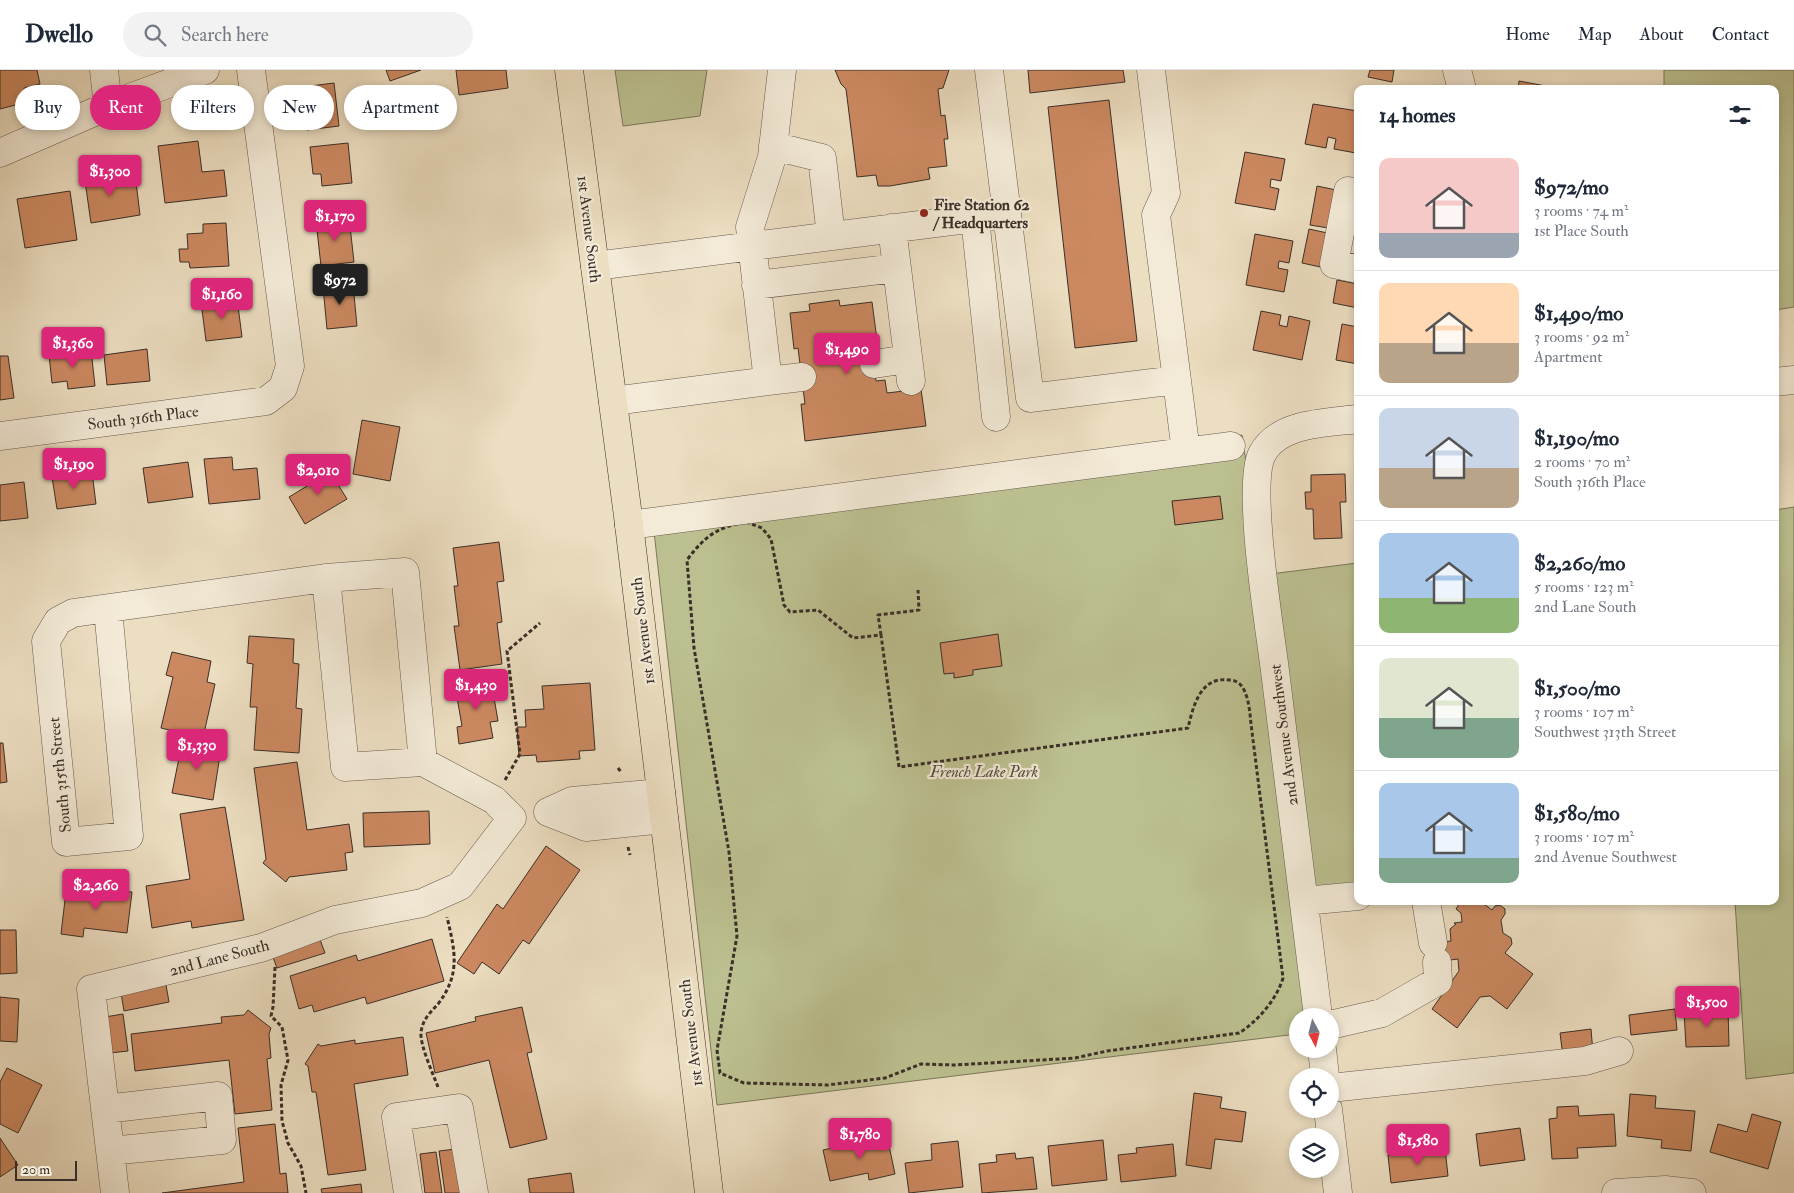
<!DOCTYPE html>
<meta charset="utf-8">
<style>
:root{--surface:#fff;--page:#f2f2f3;--text:#1f2937;--muted:#747a83;--line:#e0e1e3;--accent:#db2777}
body{margin:0;font-family:"IM FELL Double Pica",serif;background:var(--page);color:var(--text);height:100vh;display:flex;flex-direction:column;font-size:19px;white-space:nowrap}
*{box-sizing:border-box;margin:0}
p{font-size:16px;color:var(--muted)}
.icon{flex:none;width:28px;height:28px;fill:none;stroke:currentColor;stroke-width:2;stroke-linecap:round;stroke-linejoin:round}
.map{position:relative;flex:1;overflow:hidden}
.sheet{position:absolute;left:1354px;top:15px;width:425px;height:820px;display:flex;flex-direction:column;background:var(--surface);border-radius:10px;box-shadow:0 2px 8px #0003}
.sheet>*{flex:none}
.guide{position:absolute;left:15px;top:15px;width:475px;height:45px;display:flex;gap:10px}
.needle{width:32px;rotate:173deg}
.fabs{position:absolute;left:1289px;top:938px;display:grid;gap:10px}
.fabs a{display:grid;place-items:center;width:50px;height:50px;border-radius:50%;background:var(--surface);box-shadow:0 2px 8px #0003;font-size:25px}
.scale{position:absolute;left:15px;bottom:12px;width:62px;box-sizing:border-box;padding-left:5px;border:2px solid #3a2f28;border-top:0;font-size:14px;line-height:18px;white-space:nowrap;color:#3a2f28;-webkit-text-stroke:4px #f3ead7;paint-order:stroke}
.price{position:absolute;translate:-50% -42px;padding:0 11px;border-radius:5px;background:var(--accent);color:#fff;font-size:16px;line-height:32px;filter:drop-shadow(0 1px 2px #0008)}
.price::after{content:'';position:absolute;left:50%;top:30px;width:15px;height:11px;margin-left:-8px;background:inherit;clip-path:polygon(0 0,100% 0,50% 100%)}
.price.selected{background:#222;color:#fff}
ul{padding:0;list-style:none}
li{display:flex;align-items:center;gap:15px;height:125px;padding:0 25px}
li+li{border-top:1px solid var(--line)}
li span{display:grid;place-items:center;flex:none;width:140px;height:100px;border-radius:10px;color:#555}
li>.icon{margin-inline-start:auto}
span .icon{width:60px;height:60px;fill:#fffc;stroke-width:1}
li b{font-size:21px}
h2{display:flex;justify-content:space-between;align-items:center;height:60px;padding:0 25px;font-size:21px}
.tag{padding:0 18px;border-radius:22px;background:var(--surface);box-shadow:0 2px 8px #0003;font-size:18px;line-height:45px}
.tag.selected{background:var(--accent);color:#fff}
header{display:flex;align-items:center;gap:30px;box-sizing:border-box;height:70px;padding:0 25px;background:var(--surface);border-bottom:1px solid var(--line)}
header strong{font-size:24px}
nav{display:flex;gap:28px;margin-inline-start:auto;font-size:18px}
.search{width:350px;height:45px;background:var(--page);display:flex;align-items:center;gap:12px;box-sizing:border-box;padding:0 18px;border-radius:28px;color:var(--muted);font-size:19px}
.map>svg:first-child{display:block}
</style>
<header>
<strong>Dwello</strong>
<div class="search"><svg class="icon" aria-label="search" viewBox="0 0 24 24"><circle cx="10" cy="10" r="6"/><path d="M15 15l6 6"/></svg>Search here</div>
<nav><a>Home</a><a>Map</a><a>About</a><a>Contact</a></nav>
</header>
<div class="map">
<svg width="1794" height="1123" viewBox="0 0 1794 1123">
<rect width="100%" height="100%" fill="#ecdec1"/>
<filter id="stains"><feTurbulence type="fractalNoise" baseFrequency=".004" numOctaves="4"/><feColorMatrix values="0 0 0 0 .2 0 0 0 0 .09 0 0 0 0 .02 0 0 0 .5 -.17"/></filter>
<radialGradient id="worn" r=".72"><stop offset=".6" stop-color="#630" stop-opacity="0"/><stop offset="1" stop-color="#630" stop-opacity=".3"/></radialGradient>
<path fill="#bcc090" stroke="#7b785c" d="M615,0H707L700,46L623,56Z
M1664,0H1794V237L1775,240V19H1664Z
M1242,365L1263,505L1357,493V820L1303,826L1318,946H1298L1297,964L717,1035L652,443Z
M1794,437V1003L1746,1009L1735,831H1775V440Z"/>
<path fill="#cc8961" stroke="#3a2f28" d="M0,0H37L40,14L24,18L27,32L0,39Z
M386,0H421L390,11Z
M456,0H506L508,18L459,25Z
M835,0H949L943,18L938,19L941,46L945,45L948,69H944L947,96L928,98L930,109L890,116H878L876,105L857,107L846,19L841,14Z
M1028,0H1123L1125,12L1030,23Z
M1370,0H1394L1392,12L1368,7Z
M1519,11L1562,19H1518Z
M334,13L339,56L307,60L302,17Z
M1109,30L1137,271L1075,278L1048,37Z
M1313,34L1358,41L1356,83L1334,79L1336,69L1328,67L1326,78L1305,74Z
M198,71L202,102L224,100L227,126L165,133L158,76Z
M348,73L352,113L322,116L321,104H313L310,77Z
M1245,82L1285,89L1281,111L1271,109L1270,117L1279,119L1275,140L1235,133Z
M117,99L119,115L136,112L140,145L91,153L84,104Z
M1317,116L1341,121L1334,159L1310,155Z
M70,121L77,170L25,178L17,129Z
M349,147L354,192L321,196L316,151Z
M226,153L229,196L190,198L189,192H180L179,179H188L187,164L203,163V154Z
M1309,159L1332,164L1325,198L1302,193Z
M1255,164L1293,171L1289,193L1279,191L1278,198L1288,200L1284,222L1246,215Z
M1337,210L1358,214V238L1333,233Z
M353,214L357,256L327,259L323,217Z
M237,228L242,267L206,271L201,232Z
M839,230L840,236L872,232L877,270L871,271L876,311L885,310L887,323L921,319L926,356L805,371L801,334H805L798,278L794,279L790,243L810,241L809,234Z
M1261,241L1281,245L1279,255L1287,257L1289,246L1310,251L1302,290L1253,280Z
M1342,254L1358,257V294L1336,290Z
M147,279L150,311L107,315L104,285Z
M91,280L95,316L68,319L67,311L52,313L49,285Z
M0,286H8L14,328L0,330Z
M362,350L400,357L390,411L353,404Z
M232,387L233,400L257,398L260,429L209,434L204,389Z
M188,392L193,427L148,433L143,398Z
M327,397L347,429L305,454L289,427L307,416L304,411Z
M92,402L96,434L57,439L52,407Z
M1345,404L1346,432H1340L1342,468L1314,469L1313,439H1306L1305,422H1311V405Z
M24,412L28,448L0,451V415Z
M1220,426L1223,449L1175,455L1172,431Z
M499,472L504,511L497,512L502,552L497,553L502,594L460,600L454,556H459L454,516H458L453,478Z
M998,564L1002,596L973,600V605L954,608V603L944,604L940,573Z
M249,566L294,569L293,593L299,594L296,638L302,639L299,683L254,680L257,637H250L253,594L247,593Z
M172,582L211,591L207,612L215,614L203,668L161,658L173,607L166,605Z
M491,610L498,651L490,652L493,668L459,674L457,657L462,656L455,616Z
M590,613L595,680L579,681L580,689L537,692L536,685L519,686L517,657H526L525,640L544,639L542,616Z
M0,673H3L7,712L0,713Z
M182,673L221,679L213,730L172,723Z
M297,692L307,760L349,754L353,782L345,783L347,800L289,807L286,812L263,793L266,789L254,698Z
M225,737L244,850L192,858L191,851L152,858L146,816L190,809L180,744Z
M429,741L430,774L364,777L363,743Z
M546,776L580,800L529,874L523,870L499,904L482,892L474,904L457,893L497,834L503,839Z
M83,816L132,822L127,863L84,858L83,867L61,864L66,821L82,823Z
M1461,831H1480L1492,840L1495,836L1500,835L1505,839V844L1501,850L1503,863L1511,868L1512,874L1505,883L1533,904L1507,939L1490,926L1480,927L1457,958L1432,939L1459,901L1458,889L1428,893L1425,874L1451,871L1450,859L1456,854L1454,853L1462,852L1461,843L1456,839Z
M0,860H16L17,903L0,904Z
M319,867L325,883L277,898L271,882Z
M432,869L444,911L367,934L365,927L314,942L312,935L299,939L290,906L356,885L358,891Z
M166,915L169,932L124,941L121,923Z
M0,927L19,929L17,972L0,971Z
M522,937L532,982L527,983L547,1069L510,1078L489,990L435,1003L426,963L476,951L475,947Z
M1728,938L1729,976L1686,977L1684,940Z
M1675,939L1677,960L1631,965L1629,945Z
M248,940L271,958L269,964L271,988L267,989L272,1040L235,1044L229,990L135,1001L131,964L222,953L221,947L244,945Z
M123,944L128,981L110,983L105,947Z
M1591,959L1593,983L1563,987L1560,963Z
M403,967L408,1005L354,1014L366,1100L328,1105L316,1022H312L308,996L305,994L318,974L321,976L355,970V974Z
M7,998L42,1015L18,1063L0,1054V1012Z
M1194,1023L1222,1027L1220,1038L1246,1042L1242,1072L1215,1069L1211,1099L1186,1095Z
M1630,1024L1656,1026L1655,1038L1695,1041L1691,1081L1661,1078L1662,1070L1627,1066Z
M1578,1036L1579,1046L1614,1044L1616,1076L1577,1078L1578,1088L1552,1089L1549,1049L1557,1048V1037Z
M1752,1044L1781,1052L1768,1099L1710,1082L1718,1054L1747,1062Z
M275,1054L280,1104L286,1103L288,1123H162L244,1112L238,1058Z
M1520,1058L1525,1090L1480,1096L1476,1064Z
M887,1066L895,1104L869,1110L868,1103L830,1111L823,1080Z
M0,1068L18,1095L0,1107Z
M1103,1070L1107,1110L1052,1116L1048,1076Z
M958,1071L963,1117L909,1123L905,1093L932,1090L931,1074Z
M1173,1074L1176,1106L1121,1112L1118,1085L1137,1083L1136,1078Z
M1445,1078L1448,1106L1391,1113L1388,1085Z
M456,1079L463,1123H445L439,1081Z
M436,1082L442,1123H425L420,1084Z
M1015,1083L1016,1089L1033,1087L1037,1119L982,1123L979,1094L997,1092L996,1085Z
M571,1103L574,1123H530L528,1109Z
M361,1114L362,1123H322L321,1119Z"/>
<g fill="none" stroke-linecap="round" stroke-linejoin="round">
<defs>
<path id="minor" d="M104,0L108,36
M989,0L1030,328L1177,310
M1151,0L1166,123L1156,145L1186,382
M1457,0L1462,19
M773,76L822,88L831,166
M0,83L108,36L205,0
M1358,123L1348,121L1334,194L1358,199
M975,148L996,347
M892,158L911,311
M595,196L1007,144
M756,215L896,198
M874,294L908,289
M768,311L802,307
M1775,312L1794,310
M613,331L768,311L750,157L772,87L782,0
M0,366L266,331L283,318L290,296L251,0
M629,455L1231,376
M326,508L345,697L423,692L494,730L512,748
M108,539L129,766L66,772L46,571L58,551L73,543L326,508L405,502L423,692
M661,723L572,731L548,742L586,757L664,749
M1304,831L1358,826
M1426,831L1433,873
M1318,946C1304,831 1290,716 1275,601C1270,560 1246,416 1262,384C1279,352 1327,353 1358,349
M1330,955L1382,943L1438,911L1437,892
M1322,979L1325,1006
M1330,1018L1585,991L1619,981
M105,1039L218,1026L222,1070L110,1081
M1328,1039L1338,1123
M115,1123L91,919L261,878L335,850L422,833L460,816L512,748
M408,1123L396,1047L459,1038L474,1123
M1616,1123L1665,1120L1692,1123"/>
<path id="major" d="M569,0L628,446L709,1123"/>
</defs>
<use href="#minor" stroke="#665b4e" stroke-width="29"/>
<use href="#major" stroke="#3a2f28" stroke-width="29"/>
<path stroke="#3a2f28" stroke-width="3" stroke-dasharray="4 2.5" stroke-linecap="butt" d="M746,452L762,458L771,469L784,535L790,542L818,540L853,568L881,565L899,697L1188,658C1193,637 1200,606 1229,610C1235,610 1241,613 1244,620C1249,630 1250,643 1251,654L1283,908C1277,929 1257,952 1239,963L1107,981L1075,988L954,995L921,994L885,1008L828,1015L744,1013L720,1003L717,980L737,866L729,782L694,578L687,490C704,467 717,457 746,452Z
M881,565L878,545L919,540L918,520
M618,698L621,702
M505,710L520,684L507,581L540,553
M628,777L630,785
M275,897L273,937L271,946L282,957L288,990L281,1015L282,1051L288,1073L301,1096L306,1123
M438,1017C433,1004 420,975 421,963C422,950 430,943 438,934C461,904 455,881 447,847"/>
<use href="#minor" stroke="#f3ead7" stroke-width="28"/>
<use href="#major" stroke="#ecdec1" stroke-width="28"/>
</g>
<circle fill="#8f2418" stroke="#f3ead7" stroke-width="2" cx="924" cy="143" r="5"/>
<g text-anchor="middle" stroke-width="4.5" stroke-linejoin="round" paint-order="stroke">
<g font-size="16" font-weight="bold" fill="#3a2f28" stroke="#f3ead7" text-anchor="start">
<text x="934" y="140">Fire Station 62<tspan x="934" dy="18">/ Headquarters</tspan></text>
</g>
<g font-size="16" fill="#3a2f28" stroke="#f3ead7">
<text transform="translate(590 159) rotate(83)" y="6">1st Avenue South</text>
<text transform="translate(143 347) rotate(-7)" y="6">South 316th Place</text>
<text transform="translate(642 561) rotate(-97)" y="6">1st Avenue South</text>
<text transform="translate(1283 665) rotate(-97)" y="6">2nd Avenue Southwest</text>
<text transform="translate(59 705) rotate(-96)" y="6">South 315th Street</text>
<text transform="translate(219 887) rotate(-15)" y="6">2nd Lane South</text>
<text transform="translate(690 963) rotate(-97)" y="6">1st Avenue South</text>
</g>
<g font-size="16" font-style="italic" fill="#544c3d" stroke="#f3ead7">
<text x="984" y="707">French Lake Park</text>
</g>
</g>
<rect width="100%" height="100%" filter="url(#stains)"/>
<rect width="100%" height="100%" fill="url(#worn)"/>
</svg>
<div class="fabs">
<a><svg class="needle" viewBox="-14 -14 28 28"><path d="M0-13l5 13h-10z" fill="#e53935"/><path d="M0 13l5-13h-10z" fill="#747a83"/></svg></a>
<a><svg class="icon" aria-label="locate" viewBox="0 0 24 24"><circle cx="12" cy="12" r="6"/><path d="M12 2v4M12 18v4M2 12h4M18 12h4"/></svg></a>
<a><svg class="icon" aria-label="layers" viewBox="0 0 24 24"><path d="M12 4l9 5-9 5-9-5zM3 14l9 5 9-5"/></svg></a>
</div>
<div class="scale">20 m</div>
<b class="price" style="left:110px;top:127px">$1,300</b>
<b class="price" style="left:335px;top:172px">$1,170</b>
<b class="price selected" style="left:340px;top:236px">$972</b>
<b class="price" style="left:222px;top:250px">$1,160</b>
<b class="price" style="left:73px;top:299px">$1,360</b>
<b class="price" style="left:847px;top:305px">$1,490</b>
<b class="price" style="left:74px;top:420px">$1,190</b>
<b class="price" style="left:318px;top:426px">$2,010</b>
<b class="price" style="left:476px;top:641px">$1,430</b>
<b class="price" style="left:197px;top:701px">$1,330</b>
<b class="price" style="left:96px;top:841px">$2,260</b>
<b class="price" style="left:1707px;top:958px">$1,500</b>
<b class="price" style="left:860px;top:1090px">$1,780</b>
<b class="price" style="left:1418px;top:1096px">$1,580</b>
<div class="guide">
<a class="tag">Buy</a>
<a class="tag selected">Rent</a>
<a class="tag">Filters</a>
<a class="tag">New</a>
<a class="tag">Apartment</a>
</div>
<section class="sheet">
<h2>14 homes<svg class="icon" aria-label="filters" viewBox="0 0 24 24"><path d="M4 7h16M4 17h16"/><circle cx="9" cy="7" r="2"/><circle cx="15" cy="17" r="2"/></svg></h2>
<ul>
<li><span style="background:linear-gradient(#f6c9c9 75%,#9aa5b1 0)"><svg class="icon" aria-label="home" viewBox="0 0 24 24"><path d="M3 11l9-7 9 7M6 9v11h12V9"/></svg></span><div><b>$972/mo</b><p>3 rooms · 74 m²</p><p>1st Place South</p></div></li>
<li><span style="background:linear-gradient(#ffd9b3 60%,#b9a48a 0)"><svg class="icon" aria-label="home" viewBox="0 0 24 24"><path d="M3 11l9-7 9 7M6 9v11h12V9"/></svg></span><div><b>$1,490/mo</b><p>3 rooms · 92 m²</p><p>Apartment</p></div></li>
<li><span style="background:linear-gradient(#c9d6e8 60%,#b9a48a 0)"><svg class="icon" aria-label="home" viewBox="0 0 24 24"><path d="M3 11l9-7 9 7M6 9v11h12V9"/></svg></span><div><b>$1,190/mo</b><p>2 rooms · 70 m²</p><p>South 316th Place</p></div></li>
<li><span style="background:linear-gradient(#a9c7e8 65%,#8fb573 0)"><svg class="icon" aria-label="home" viewBox="0 0 24 24"><path d="M3 11l9-7 9 7M6 9v11h12V9"/></svg></span><div><b>$2,260/mo</b><p>5 rooms · 123 m²</p><p>2nd Lane South</p></div></li>
<li><span style="background:linear-gradient(#dfe7d0 60%,#7fa58c 0)"><svg class="icon" aria-label="home" viewBox="0 0 24 24"><path d="M3 11l9-7 9 7M6 9v11h12V9"/></svg></span><div><b>$1,500/mo</b><p>3 rooms · 107 m²</p><p>Southwest 313th Street</p></div></li>
<li><span style="background:linear-gradient(#a9c7e8 75%,#7fa58c 0)"><svg class="icon" aria-label="home" viewBox="0 0 24 24"><path d="M3 11l9-7 9 7M6 9v11h12V9"/></svg></span><div><b>$1,580/mo</b><p>3 rooms · 107 m²</p><p>2nd Avenue Southwest</p></div></li>
</ul>
</section>
</div>
